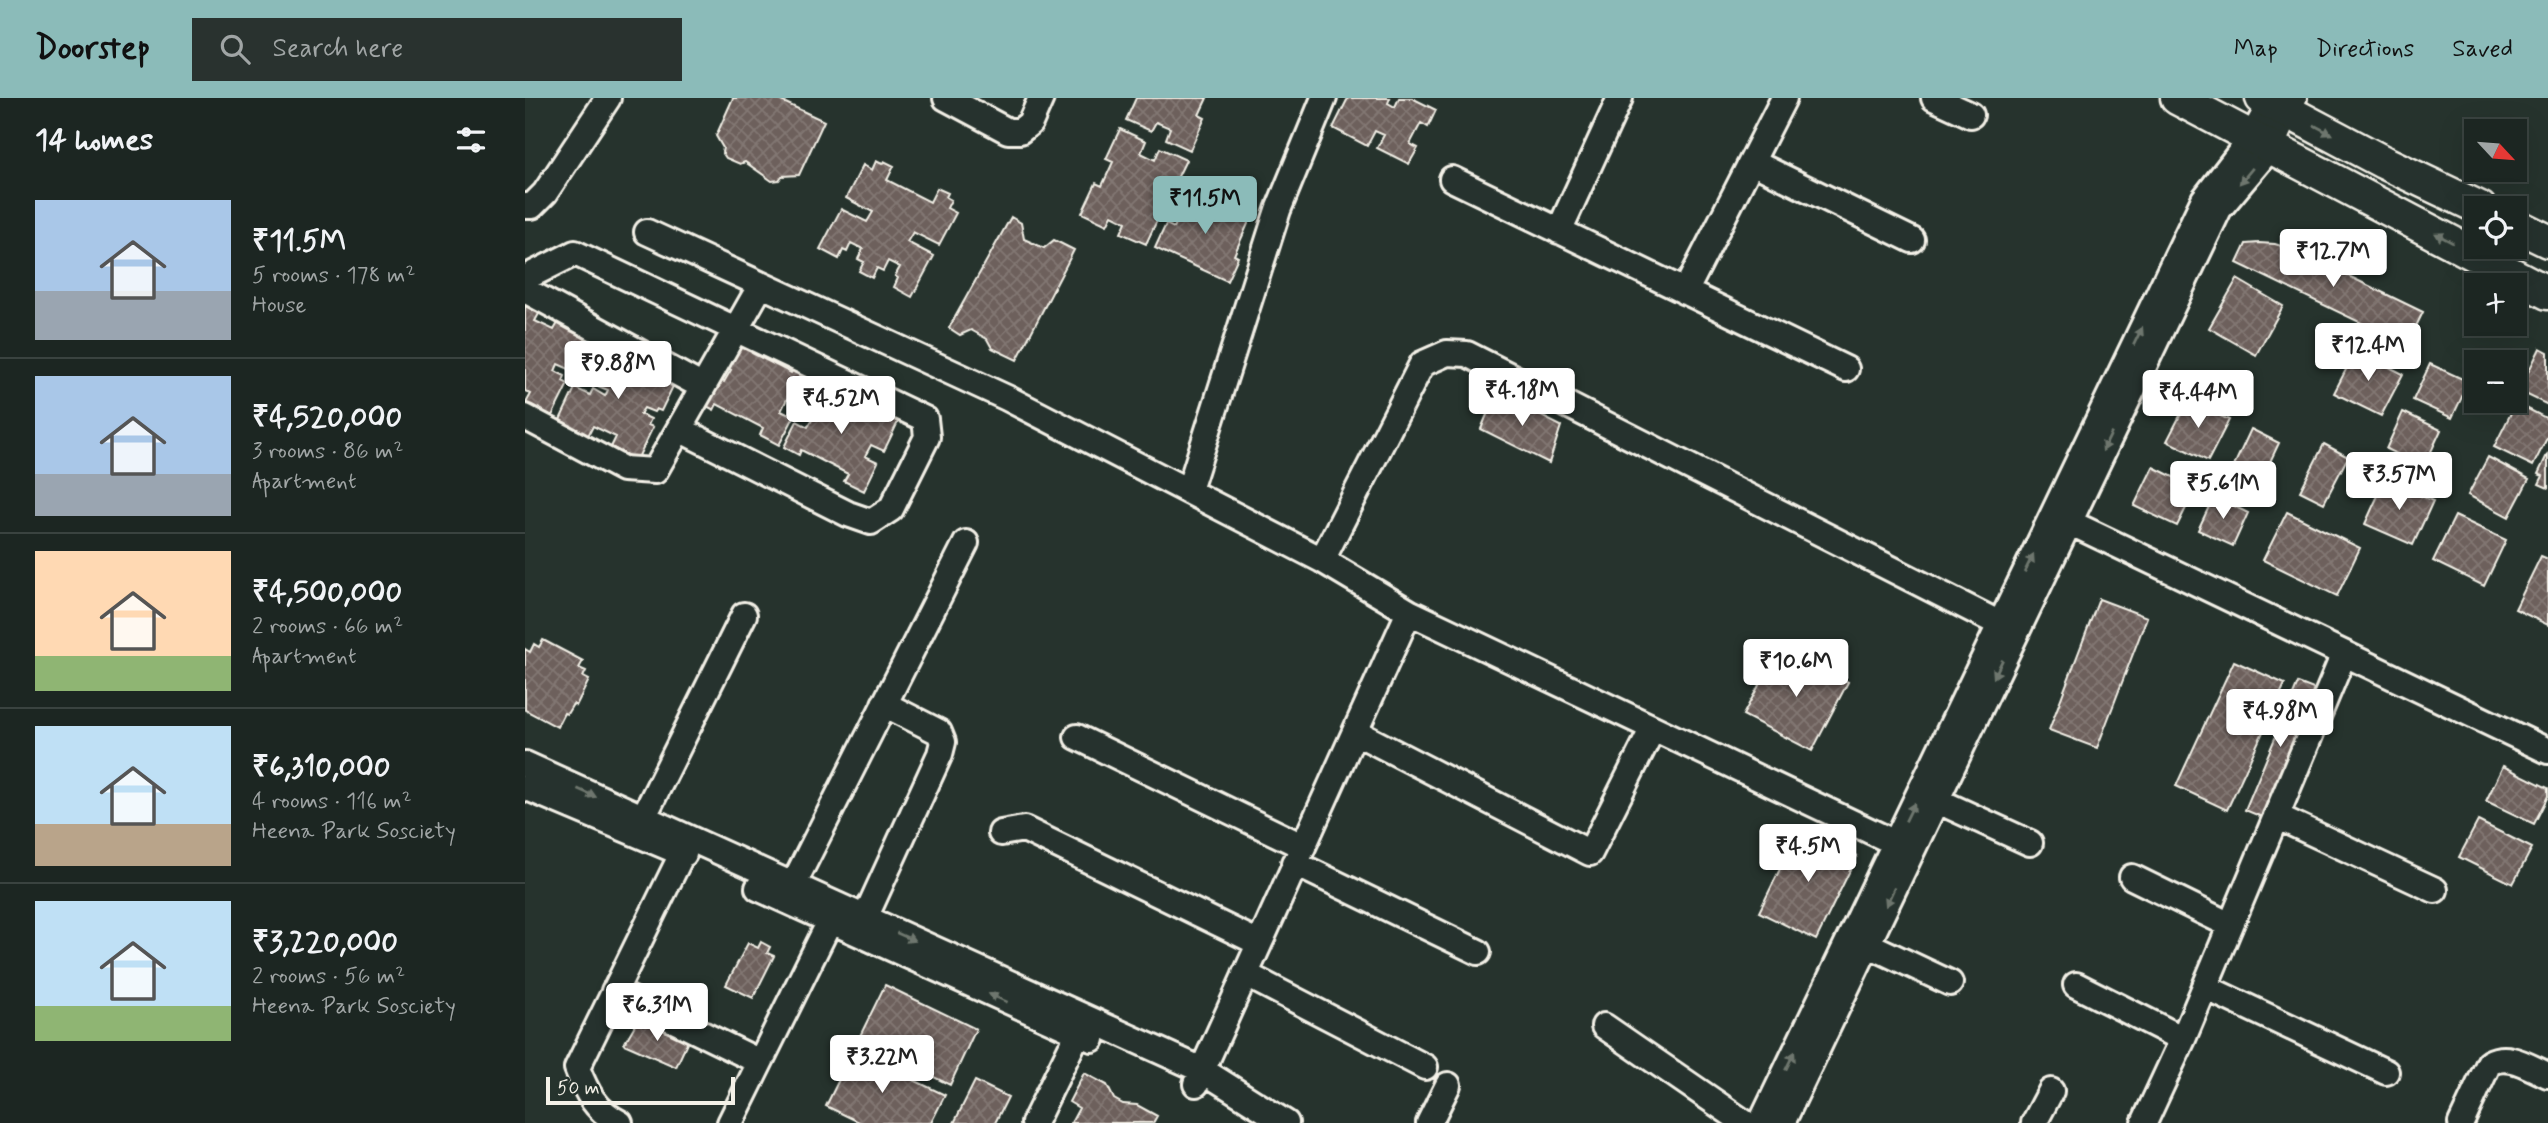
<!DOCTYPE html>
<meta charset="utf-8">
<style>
:root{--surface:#1c2622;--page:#29322f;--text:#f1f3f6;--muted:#a0a5a5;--line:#3a4340;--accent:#8bbbb9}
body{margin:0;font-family:Mynerve,sans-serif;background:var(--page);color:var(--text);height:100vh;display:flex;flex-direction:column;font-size:26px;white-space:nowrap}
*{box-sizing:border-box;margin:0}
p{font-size:23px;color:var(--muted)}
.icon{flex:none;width:38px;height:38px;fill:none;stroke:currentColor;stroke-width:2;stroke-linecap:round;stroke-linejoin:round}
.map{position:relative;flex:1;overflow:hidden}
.panel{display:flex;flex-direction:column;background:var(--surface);width:525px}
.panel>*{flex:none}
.needle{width:46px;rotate:116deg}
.fabs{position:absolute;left:1939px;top:21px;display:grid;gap:14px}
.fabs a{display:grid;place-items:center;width:63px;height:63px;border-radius:0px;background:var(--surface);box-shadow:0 7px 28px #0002,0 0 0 2px var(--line);font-size:35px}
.scale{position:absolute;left:21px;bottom:18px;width:189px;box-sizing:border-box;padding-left:7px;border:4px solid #f4f1e8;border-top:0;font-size:19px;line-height:24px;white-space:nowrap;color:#f4f1e8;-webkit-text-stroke:5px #26332d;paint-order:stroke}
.price{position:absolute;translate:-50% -60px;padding:0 16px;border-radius:7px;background:#fff;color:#222;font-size:23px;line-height:46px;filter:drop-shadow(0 2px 4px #0008)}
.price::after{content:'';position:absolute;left:50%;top:42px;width:21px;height:16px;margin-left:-10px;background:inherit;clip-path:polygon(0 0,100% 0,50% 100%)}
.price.current{background:var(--accent);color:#111}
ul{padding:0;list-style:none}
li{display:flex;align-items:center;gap:21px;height:175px;padding:0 35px}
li+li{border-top:2px solid var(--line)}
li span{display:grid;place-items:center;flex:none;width:196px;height:140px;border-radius:0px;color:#555}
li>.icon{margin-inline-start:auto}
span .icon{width:84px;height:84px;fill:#fffc;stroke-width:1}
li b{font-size:30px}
h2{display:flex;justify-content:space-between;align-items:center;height:84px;padding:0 35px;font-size:30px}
header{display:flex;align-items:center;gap:42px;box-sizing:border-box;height:98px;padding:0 35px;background:var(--accent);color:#111}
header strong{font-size:33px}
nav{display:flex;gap:38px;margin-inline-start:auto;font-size:24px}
.search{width:490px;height:63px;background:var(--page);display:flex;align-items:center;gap:18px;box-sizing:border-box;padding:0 24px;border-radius:0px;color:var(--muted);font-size:26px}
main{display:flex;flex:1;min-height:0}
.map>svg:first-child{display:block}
</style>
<header>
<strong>Doorstep</strong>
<div class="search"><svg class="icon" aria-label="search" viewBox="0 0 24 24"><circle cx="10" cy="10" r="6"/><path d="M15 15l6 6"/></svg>Search here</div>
<nav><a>Map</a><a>Directions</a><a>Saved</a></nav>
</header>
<main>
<section class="panel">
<h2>14 homes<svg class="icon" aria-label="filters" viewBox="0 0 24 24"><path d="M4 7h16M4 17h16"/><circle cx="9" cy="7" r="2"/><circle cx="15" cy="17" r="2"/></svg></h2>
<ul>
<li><span style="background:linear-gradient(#a9c7e8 65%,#9aa5b1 0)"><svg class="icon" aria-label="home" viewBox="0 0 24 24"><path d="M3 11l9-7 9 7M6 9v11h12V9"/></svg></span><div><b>₹11.5M</b><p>5 rooms · 178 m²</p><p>House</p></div></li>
<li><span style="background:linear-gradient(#a9c7e8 70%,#9aa5b1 0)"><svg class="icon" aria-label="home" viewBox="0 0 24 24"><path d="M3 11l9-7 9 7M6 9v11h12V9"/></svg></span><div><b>₹4,520,000</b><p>3 rooms · 86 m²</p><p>Apartment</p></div></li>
<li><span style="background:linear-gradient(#ffd9b3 75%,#8fb573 0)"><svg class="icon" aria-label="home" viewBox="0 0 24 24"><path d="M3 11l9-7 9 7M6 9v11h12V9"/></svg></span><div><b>₹4,500,000</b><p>2 rooms · 66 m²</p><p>Apartment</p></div></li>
<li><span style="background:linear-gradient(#bfe0f5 70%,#b9a48a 0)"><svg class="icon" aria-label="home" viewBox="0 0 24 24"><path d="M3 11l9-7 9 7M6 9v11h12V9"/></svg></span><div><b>₹6,310,000</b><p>4 rooms · 116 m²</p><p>Heena Park Sosciety</p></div></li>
<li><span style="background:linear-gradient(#bfe0f5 75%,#8fb573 0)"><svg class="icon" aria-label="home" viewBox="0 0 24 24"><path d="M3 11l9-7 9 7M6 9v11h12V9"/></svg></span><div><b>₹3,220,000</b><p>2 rooms · 56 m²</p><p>Heena Park Sosciety</p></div></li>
</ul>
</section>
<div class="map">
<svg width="2023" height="1025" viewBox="0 0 2023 1025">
<defs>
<pattern id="building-cross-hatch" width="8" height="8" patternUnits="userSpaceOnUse" patternTransform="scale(1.75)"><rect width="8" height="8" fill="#6d605b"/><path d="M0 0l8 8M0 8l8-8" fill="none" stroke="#827773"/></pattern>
</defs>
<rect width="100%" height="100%" fill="#26332d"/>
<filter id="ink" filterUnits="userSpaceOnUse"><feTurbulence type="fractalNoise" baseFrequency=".0143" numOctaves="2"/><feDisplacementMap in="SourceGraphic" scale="14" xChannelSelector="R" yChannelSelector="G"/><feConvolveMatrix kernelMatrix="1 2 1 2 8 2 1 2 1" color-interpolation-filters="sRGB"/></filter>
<g filter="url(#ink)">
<path fill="url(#building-cross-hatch)" stroke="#f4f1e8" stroke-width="2" d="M208,0H250L299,23L274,77L257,78L254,82L247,83L220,64L215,66L201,60L197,54L198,50L191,38Z
M611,0H682L674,17L680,20L665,52L641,41L645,30L631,24L626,33L601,22Z
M823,0H865L863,5L870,9L874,0H887L911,12L903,29L896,25L885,46L893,50L884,66L852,50L859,37L850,33L842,48L808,30Z
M595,31L621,43L616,55L630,62L635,50L661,62L646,93L639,89L629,111L636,114L621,146L596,135L601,124L587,117L582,127L557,115L571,85L577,88L588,64L581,61Z
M351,63L357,66L359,63L369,68L362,82L405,104L412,90L423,95L421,99L426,102L422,110L431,115L414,147L388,134L382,144L409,158L387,199L369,189L373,180L370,178L375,169L363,163L358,173L352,170L347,180L334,173L339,164L333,161L338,151L326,145L322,154L318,152L314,161L295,151L316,111L342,124L348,114L321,100L338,67L347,72Z
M667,91L687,100L684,107L703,116L705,109L726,119L709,157L713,159L702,183L630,150L641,126L649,130Z
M486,119L496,125L499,141L519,150L529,142L549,152L492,262L467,250L462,241L446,232L435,237L424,230Z
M1734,145L1750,146L1772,153L1898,214L1882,247L1712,165L1721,146Z
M1712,181L1758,208L1731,257L1684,230Z
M0,206L15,214L10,223L29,232L34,223L66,238L51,269L46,267L44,271L33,266L30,273L40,278L38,283L43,286L27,318L1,305L6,296L0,293Z
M209,239L230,250L227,255L266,275L269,269L289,279L274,308L262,301L256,313L269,319L254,347L235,337L238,330L192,306L189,312L174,304L188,278L199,284L206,272L194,266Z
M72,244L100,257L95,267L115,276L119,266L151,282L136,313L131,311L129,314L119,310L115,316L126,321L123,327L128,329L112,362L86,349L91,339L68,328L63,338L34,324L50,290L65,297L68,291L80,298L83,292L70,287L72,282L57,276Z
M2015,250L2023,254V307L1994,293Z
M1831,252L1878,276L1856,318L1809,295Z
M1905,266L1944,284L1927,320L1888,302Z
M293,284L314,295L311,301L350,321L354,314L373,324L359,353L346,347L340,358L353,364L339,393L319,383L323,376L276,352L274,357L259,349L272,323L283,329L290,317L279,311Z
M971,295L1036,328L1024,365L956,331Z
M1663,302L1704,322L1683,363L1642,343Z
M1991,305L2023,321V338L2008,368L1969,349Z
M1878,314L1916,332L1899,369L1861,351Z
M1726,331L1754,345L1734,387L1706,374Z
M1799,346L1823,359L1799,405L1775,393Z
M2023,355V390L2014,386L2018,378L2013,376Z
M1963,359L2004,381L1984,419L1943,397Z
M1628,369L1671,390L1652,428L1609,408Z
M1860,382L1908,403L1888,447L1840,426Z
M1689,398L1723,415L1708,448L1673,432Z
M1762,414L1835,450L1812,498L1738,462Z
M1930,418L1981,442L1959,488L1908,463Z
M2016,458L2023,461V527L1990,511Z
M1574,501L1622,519L1572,650L1524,632Z
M18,542L58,563L54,570L61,573L58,579L64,582L51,608L48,606L42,616L39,615L32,629L0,612V551L5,554L9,546L14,549Z
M1255,548L1323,584L1287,653L1218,617Z
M1709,563L1760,586L1702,712L1651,688Z
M1773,585L1791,592L1737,719L1720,712Z
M1978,668L2023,690V698L2009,726L1961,703Z
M1953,723L2007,750L1988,786L1934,759Z
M1275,730L1332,758L1291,842L1234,814Z
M236,844L245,849L242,855L249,858L228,900L201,887L223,845L233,850Z
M360,887L451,931L425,987L333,942Z
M114,920L163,943L151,969L99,946Z
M328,953L420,997L406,1025H336L301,1008Z
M559,975L582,987L589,1001L598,1006L612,1007L632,1018L628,1025H546L554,1010L544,1004Z
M450,983L483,999L470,1025H429Z"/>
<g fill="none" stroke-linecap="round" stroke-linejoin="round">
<defs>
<path id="minor" d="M421,0L483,33H495L505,25L516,0
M1409,0L1446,17
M1227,64L1387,142
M927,81L1321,271
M0,108H7L20,95L83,0
M1034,133L1095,0
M122,134L482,300L797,462L884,514L671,986
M0,180L50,155L400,321L402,339L366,411L346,424L323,416L154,331
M0,192L178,289
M1160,194L1259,0
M0,319L98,371L130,373L236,187
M664,392L753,112L799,0
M1544,424L2023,653
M797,462L897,266L922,255L942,256L1489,533
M884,514L1383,751
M830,634L1065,755L1128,630
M552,639L777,748
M0,666L677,972L761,1025
M0,689L159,756
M1411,702L1505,745
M1751,718L1910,792
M118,720L219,517
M476,735L499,731L734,845
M769,765L953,854
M1607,779L1705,827
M268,787L441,445
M233,790L567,941
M340,820L415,656L418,644L414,634L359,606
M1342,846L1425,885
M720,876L900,969
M1551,887L1658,941
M1680,889L1861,974
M89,893L235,964
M1079,928L1220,1025
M95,1025C71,1013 61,994 52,970L157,756
M205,1025L312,809
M509,1025L553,935
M904,1025L923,987
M1236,1025L1679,101L1727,39L1748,0
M1257,1025L1694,111L1746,49L1769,0
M1509,1025L1526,993
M1619,1025L1658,941L1819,556
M1936,1025L1964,965C1984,954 2003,969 2023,977"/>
<path id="major" d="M1652,0L2023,195
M1737,0L1858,64L1955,110
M1990,127L2023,143"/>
</defs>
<use href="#minor" stroke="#f4f1e8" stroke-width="30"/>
<use href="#major" stroke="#f4f1e8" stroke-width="37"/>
<use href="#minor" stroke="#26332d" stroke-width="24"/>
<use href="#major" stroke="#26332d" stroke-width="32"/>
</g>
<defs><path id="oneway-solid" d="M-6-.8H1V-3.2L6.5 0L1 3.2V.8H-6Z" transform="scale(1.75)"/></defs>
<g fill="#6e766e">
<use href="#oneway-solid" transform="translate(1798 32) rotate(28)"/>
<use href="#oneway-solid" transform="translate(1721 78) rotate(130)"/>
<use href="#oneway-solid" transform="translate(1919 140) rotate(-152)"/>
<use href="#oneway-solid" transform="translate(1613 238) rotate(-64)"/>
<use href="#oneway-solid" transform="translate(1582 344) rotate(116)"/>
<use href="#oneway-solid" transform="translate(1504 465) rotate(-64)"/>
<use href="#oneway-solid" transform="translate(1473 571) rotate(116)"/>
<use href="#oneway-solid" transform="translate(62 695) rotate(24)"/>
<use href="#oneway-solid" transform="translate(1385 714) rotate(-64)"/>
<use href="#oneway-solid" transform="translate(1365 799) rotate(115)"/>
<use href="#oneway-solid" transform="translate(381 839) rotate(24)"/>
<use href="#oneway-solid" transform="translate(473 900) rotate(-156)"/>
<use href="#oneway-solid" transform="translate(1265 963) rotate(-64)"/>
</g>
</g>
</svg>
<div class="fabs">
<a><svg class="needle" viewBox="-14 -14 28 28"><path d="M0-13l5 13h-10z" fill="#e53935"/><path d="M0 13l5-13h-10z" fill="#a0a5a5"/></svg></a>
<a><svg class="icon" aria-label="locate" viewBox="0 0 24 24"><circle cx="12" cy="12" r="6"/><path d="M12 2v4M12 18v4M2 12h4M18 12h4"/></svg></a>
<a>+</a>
<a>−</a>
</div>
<div class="scale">50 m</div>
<b class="price current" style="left:680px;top:138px">₹11.5M</b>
<b class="price" style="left:1808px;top:191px">₹12.7M</b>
<b class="price" style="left:1843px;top:285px">₹12.4M</b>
<b class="price" style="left:93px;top:303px">₹9.88M</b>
<b class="price" style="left:997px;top:330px">₹4.18M</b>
<b class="price" style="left:1673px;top:332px">₹4.44M</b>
<b class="price" style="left:316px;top:338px">₹4.52M</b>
<b class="price" style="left:1874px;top:414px">₹3.57M</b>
<b class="price" style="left:1698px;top:423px">₹5.61M</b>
<b class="price" style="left:1271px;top:601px">₹10.6M</b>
<b class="price" style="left:1755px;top:651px">₹4.98M</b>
<b class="price" style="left:1283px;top:786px">₹4.5M</b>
<b class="price" style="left:132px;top:945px">₹6.31M</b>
<b class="price" style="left:357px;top:997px">₹3.22M</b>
</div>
</main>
